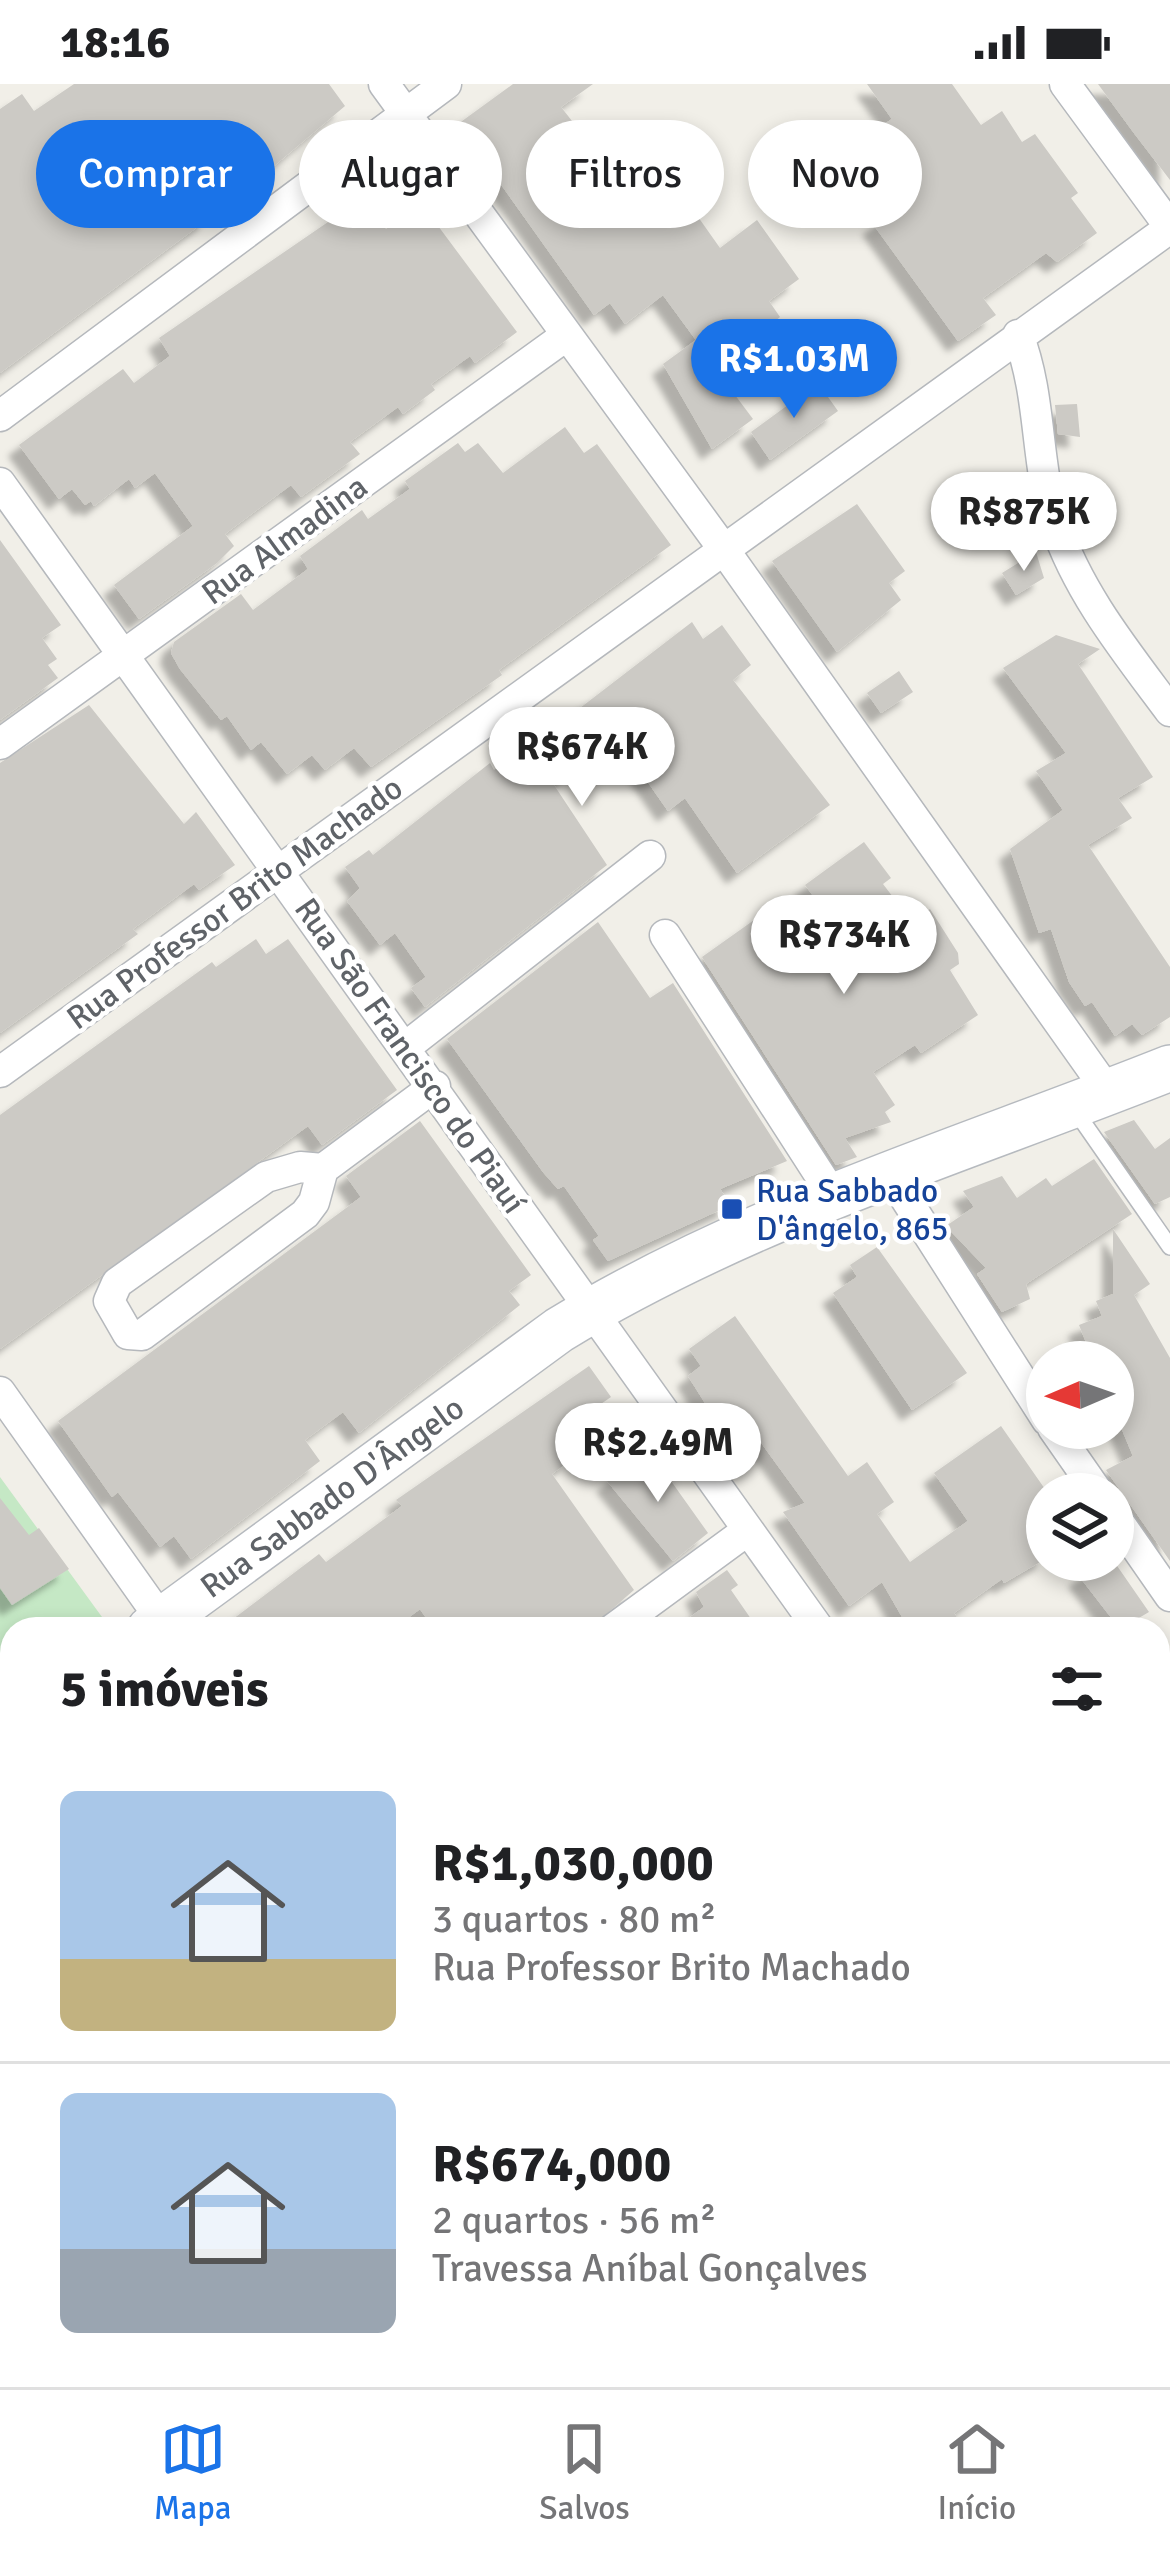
<!DOCTYPE html>
<html lang="pt">
<meta charset="utf-8">
<style>
:root{--surface:#fff;--page:#f6f6f6;--text:#202124;--muted:#757577;--line:#e0e0e0;--accent:#1a73e8}
body{margin:0;font-family:Signika,sans-serif;background:var(--page);color:var(--text);height:100vh;display:flex;flex-direction:column;font-size:45px;white-space:nowrap}
*{box-sizing:border-box;margin:0}
p{font-size:39px;color:var(--muted)}
.icon{flex:none;width:66px;height:66px;fill:none;stroke:currentColor;stroke-width:2;stroke-linecap:round;stroke-linejoin:round}
.map{position:relative;flex:1;overflow:hidden}
.sheet{position:absolute;left:0px;top:1533px;width:1170px;height:771px;display:flex;flex-direction:column;background:var(--surface);border-radius:36px 36px 0 0;box-shadow:0 6px 18px #0003}
.sheet>*{flex:none}
.top-card{position:absolute;left:36px;top:36px;width:1098px;height:108px;display:flex;gap:24px}
.needle{width:78px;rotate:268deg}
.tools{position:absolute;left:1026px;top:1257px;display:grid;gap:24px}
.tools a{display:grid;place-items:center;width:108px;height:108px;border-radius:50%;background:var(--surface);box-shadow:0 6px 18px #0003;font-size:60px}
.price{position:absolute;translate:-50% -102px;padding:0 27px;border-radius:42px;background:#fff;color:#222;font-size:39px;line-height:78px;filter:drop-shadow(0 3px 6px #0008)}
.price::after{content:'';position:absolute;left:50%;top:72px;width:36px;height:27px;margin-left:-18px;background:inherit;clip-path:polygon(0 0,100% 0,50% 100%)}
.price.on{background:var(--accent);color:#fff}
ul{padding:0;list-style:none}
li{display:flex;align-items:center;gap:36px;height:300px;padding:0 60px}
li+li{border-top:3px solid var(--line)}
li span{display:grid;place-items:center;flex:none;width:336px;height:240px;border-radius:18px;color:#555}
li>.icon{margin-inline-start:auto}
span .icon{width:144px;height:144px;fill:#fffc;stroke-width:1}
li b{font-size:51px}
h2{display:flex;justify-content:space-between;align-items:center;height:144px;padding:0 60px;font-size:51px}
.chip{padding:0 42px;border-radius:54px;background:var(--surface);box-shadow:0 6px 18px #0003;font-size:42px;line-height:108px}
.chip.on{background:var(--accent);color:#fff}
.status{display:flex;justify-content:space-between;align-items:center;height:84px;padding:0 60px;background:var(--surface);direction:ltr}
.status svg{height:33px;fill:currentColor}
.dock{display:flex;justify-content:space-around;align-items:center;height:168px;border-top:3px solid var(--line);background:var(--surface);font-size:33px;color:var(--muted)}
.dock a{display:grid;justify-items:center;gap:6px}
.dock .on{color:var(--accent)}
.map>svg:first-child{display:block}
</style>
<div class="status"><b>18:16</b><svg viewBox="0 0 49 12"><path d="M0 12V9h3v3zM5 12V6h3v6zM10 12V3h3v9zM15 12V0h3v12zM26 1h20v11H26zM47 4h2v5h-2z"/></svg></div>
<div class="map">
<svg width="1170" height="2303" viewBox="0 0 1170 2303">
<defs>
<filter id="shadow"><feDropShadow dx="-11" dy="11" stdDeviation="3" flood-color="#0004"/></filter>
</defs>
<rect width="100%" height="100%" fill="#f1efe8"/>
<path fill="#c5e8c5" d="M0,1393L102,1533L85,1545H12V1599L0,1608Z"/>
<g fill="none" stroke-linecap="round" stroke-linejoin="round">
<path stroke="#aadaff" stroke-width="9" d="M1158,2027L1170,2021
M636,2303L656,2292"/>
</g>
<path fill="#cccac5" filter="url(#shadow)" d="M74,0H329L345,22L261,93L250,78L199,116L211,133L0,289V25L22,10L34,27Z
M513,0H593L561,23L620,98L655,72L720,164L757,136L799,195L769,217L780,233L717,287L753,335L712,365L663,280L696,256L663,211L625,240L610,219L594,231L458,40Z
M867,0H952L981,41L1002,27L1022,58L1035,50L1078,109L1071,114L1097,149L1057,178L1046,169L983,214L996,231L958,257L873,140L910,114L864,54L892,35Z
M1098,0H1170V96L1134,49Z
M363,114L386,145L421,119L517,248L475,279L470,272L431,300L435,306L403,330L398,323L350,358L360,370L301,413L291,401L257,426L225,450L234,462L217,479L139,535L114,501L193,442L155,389L135,404L129,395L94,422L91,417L85,421L72,405L59,415L19,361L123,285L134,299L170,272L159,254Z
M818,299L838,327L770,376L751,348Z
M1077,320L1080,353L1058,350L1055,321Z
M565,343L584,369L597,360L671,461L499,586L502,591L371,683L354,664L325,686L312,671L287,690L261,658L251,666L227,632L221,636L180,585L171,569L174,558L241,510L253,526L308,485L300,472L362,426L368,435L410,405L405,397L458,359L465,368L478,359L503,389Z
M857,420L905,487L889,499L901,516L837,568L772,477Z
M0,456L61,541L42,554L57,575L48,581L58,594L0,636Z
M1036,468L1044,494L1016,511L1002,489Z
M692,538L703,555L722,541L751,581L733,596L830,721L737,789L685,714L668,727L629,671L610,684L598,669L554,701L607,781L425,923L411,904L426,893L395,849L380,861L347,817L360,804L345,783L369,766L373,771L490,679L494,686L528,664Z
M1056,551L1100,565L1078,580L1153,693L1118,714L1132,734L1088,761L1170,883V933L1142,951L1132,940L1115,952L1092,918L1085,922L1069,898L1051,845L1039,849L1010,765L1063,726L1036,687L1066,669L1003,584Z
M899,587L913,608L881,629L867,609Z
M89,621L184,740L196,728L235,781L199,806L194,800L133,845L138,850L0,949V679Z
M864,758L891,794L883,800L912,838L930,825L958,869L959,880L950,886L978,931L921,969L915,961L873,988L895,1021L885,1028L891,1038L845,1054L857,1073L836,1081L702,873L764,829L791,869L833,838L805,801Z
M598,838L650,914L673,899L787,1077L720,1105L731,1121L608,1177L593,1156L599,1152L564,1102L558,1105L543,1088L447,955Z
M256,855L266,870L288,855L397,1006L322,1061L308,1042L0,1265V1031L212,878L216,883Z
M1134,1036L1155,1065L1170,1054V1113L1155,1120L1104,1048Z
M420,1037L531,1191L509,1207L520,1221L359,1349L343,1328L305,1356L320,1377L191,1475L174,1452L160,1463L118,1408L112,1413L58,1337L361,1113L346,1092Z
M1094,1075L1132,1130L1026,1200L1030,1215L1002,1228L977,1190L986,1184L946,1142L974,1123L963,1107L1002,1092L1017,1114L1046,1094L1052,1102Z
M1113,1145L1150,1200L1134,1211L1170,1274V1477L1106,1386L1133,1372L1113,1324V1278H1094L1079,1241L1102,1232L1096,1217L1113,1210Z
M877,1163L967,1289L912,1326L833,1209L857,1193L850,1181Z
M735,1232L848,1392L867,1378L894,1418L877,1430L910,1478L968,1437L934,1389L1001,1342L1047,1408V1474L1004,1499L1002,1495L954,1529L965,1545H909L882,1498L849,1522L783,1428L805,1419L757,1353L736,1368L688,1292L701,1282L689,1265Z
M589,1282L611,1313L566,1344L558,1355L572,1375L552,1390L634,1506L589,1545H434L420,1525L393,1545H220L319,1470L326,1478L402,1422L396,1416Z
M649,1366L708,1449L673,1477L607,1397Z
M0,1414L29,1451L39,1444L69,1485L12,1521L0,1504Z
M1103,1476H1113L1149,1528L1120,1545L1079,1492Z
M727,1486L738,1501L731,1506L758,1545H674L704,1523L696,1508Z"/>
<g fill="none" stroke-linecap="round" stroke-linejoin="round">
<defs>
<path id="lane" d="M1074,1025L1170,1163"/>
<path id="street" d="M384,0L722,463L1109,1009
M1065,0L1170,143
M1018,251C1042,313 1035,378 1055,439C1078,509 1127,569 1170,627
M0,332L446,0
M0,399L819,1545
M0,660L567,251
M665,851L834,1113
M407,962L650,772
M0,988L1170,144
M323,1085L300,1083L266,1093L117,1199L109,1217L128,1250L142,1251L305,1130L314,1118L323,1085L435,1002
M890,1090L1047,1336
M0,1308L168,1545
M1053,1344L1099,1410
M1113,1430L1170,1512
M613,1545L748,1446
M0,1989L12,1981
M1158,2045L1170,2067
M0,2242L12,2259"/>
<g id="secondary">
<path id="s1" d="M150,1545L559,1246C749,1130 964,1066 1170,984"/>
<path d="M0,1655L12,1646"/>
</g>
<path id="highway" d="M1158,1928L1170,1921
M1158,2148L1170,2141
M38,2294L48,2303
M403,2303L428,2296
M871,2303L890,2292"/>
</defs>
<use href="#lane" stroke="#b5b8bc" stroke-width="18"/>
<use href="#street" stroke="#b5b8bc" stroke-width="33"/>
<use href="#secondary" stroke="#b6babf" stroke-width="48"/>
<use href="#highway" stroke="#f9ab00" stroke-width="60"/>
<path stroke="#9cc7a9" stroke-width="6" stroke-dasharray="12 6" stroke-linecap="butt" d="M1158,1975L1170,1997"/>
<use href="#lane" stroke="#fff" stroke-width="15"/>
<use href="#street" stroke="#fff" stroke-width="30"/>
<use href="#secondary" stroke="#fff" stroke-width="45"/>
<use href="#highway" stroke="#fde293" stroke-width="57"/>
</g>
<rect fill="#1a4fb4" stroke="#fff" stroke-width="4.5" x="720" y="1113" width="24" height="24" rx="6"/>
<g text-anchor="middle" stroke-width="9" stroke-linejoin="round" paint-order="stroke">
<g font-size="33" fill="#5f6368" stroke="#fff">
<text transform="translate(284 455) rotate(-36)" y="12">Rua Almadina</text>
<text transform="translate(234 818) rotate(-36)" y="12">Rua Professor Brito Machado</text>
<text transform="translate(411 971) rotate(55)" y="12">Rua São Francisco do Piauí</text>
<text dy="12" stroke="none"><textPath href="#s1" startOffset="225">Rua Sabbado D'Ângelo</textPath></text>
</g>
<g font-size="33" fill="#164399" stroke="#fff" text-anchor="start">
<text x="756" y="1118">Rua Sabbado<tspan x="756" dy="38">D'ângelo, 865</tspan></text>
</g>
</g>
</svg>
<div class="tools">
<a><svg class="needle" viewBox="-14 -14 28 28"><path d="M0-13l5 13h-10z" fill="#e53935"/><path d="M0 13l5-13h-10z" fill="#757577"/></svg></a>
<a><svg class="icon" aria-label="layers" viewBox="0 0 24 24"><path d="M12 4l9 5-9 5-9-5zM3 14l9 5 9-5"/></svg></a>
</div>
<b class="price on" style="left:794px;top:337px">R$1.03M</b>
<b class="price" style="left:1024px;top:490px">R$875K</b>
<b class="price" style="left:582px;top:725px">R$674K</b>
<b class="price" style="left:844px;top:913px">R$734K</b>
<b class="price" style="left:658px;top:1421px">R$2.49M</b>
<div class="top-card">
<a class="chip on">Comprar</a>
<a class="chip">Alugar</a>
<a class="chip">Filtros</a>
<a class="chip">Novo</a>
</div>
<section class="sheet">
<h2>5 imóveis<svg class="icon" aria-label="filters" viewBox="0 0 24 24"><path d="M4 7h16M4 17h16"/><circle cx="9" cy="7" r="2"/><circle cx="15" cy="17" r="2"/></svg></h2>
<ul>
<li><span style="background:linear-gradient(#a9c7e8 70%,#c2b280 0)"><svg class="icon" aria-label="home" viewBox="0 0 24 24"><path d="M3 11l9-7 9 7M6 9v11h12V9"/></svg></span><div><b>R$1,030,000</b><p>3 quartos · 80 m²</p><p>Rua Professor Brito Machado</p></div></li>
<li><span style="background:linear-gradient(#a9c7e8 65%,#9aa5b1 0)"><svg class="icon" aria-label="home" viewBox="0 0 24 24"><path d="M3 11l9-7 9 7M6 9v11h12V9"/></svg></span><div><b>R$674,000</b><p>2 quartos · 56 m²</p><p>Travessa Aníbal Gonçalves</p></div></li>
</ul>
</section>
</div>
<nav class="dock">
<a class="on"><svg class="icon" aria-label="map" viewBox="0 0 24 24"><path d="M3 6l6-2 6 2 6-2v14l-6 2-6-2-6 2zM9 4v14M15 6v14"/></svg>Mapa</a>
<a><svg class="icon" aria-label="saved" viewBox="0 0 24 24"><path d="M7 4h10v16l-5-4-5 4z"/></svg>Salvos</a>
<a><svg class="icon" aria-label="home" viewBox="0 0 24 24"><path d="M3 11l9-7 9 7M6 9v11h12V9"/></svg>Início</a>
</nav>
